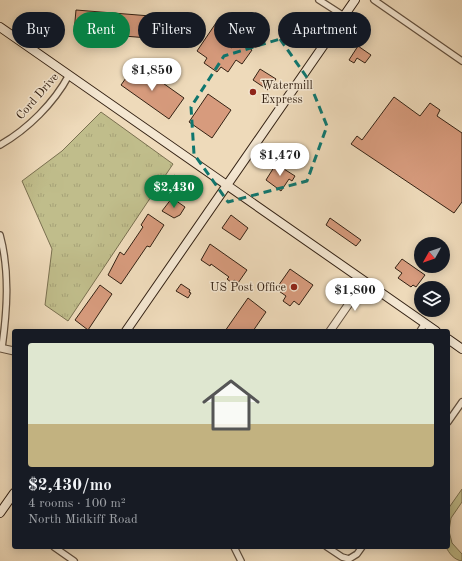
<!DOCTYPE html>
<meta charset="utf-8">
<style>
:root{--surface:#171b24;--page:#242831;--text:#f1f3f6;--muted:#9ea1a6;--accent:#0b8043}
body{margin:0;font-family:"Old Standard TT",serif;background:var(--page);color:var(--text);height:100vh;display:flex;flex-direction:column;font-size:15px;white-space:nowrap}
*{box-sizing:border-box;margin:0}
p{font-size:13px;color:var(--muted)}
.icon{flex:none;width:22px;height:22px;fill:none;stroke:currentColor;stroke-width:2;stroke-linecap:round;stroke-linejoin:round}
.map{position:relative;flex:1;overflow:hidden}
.side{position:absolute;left:12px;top:329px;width:438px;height:220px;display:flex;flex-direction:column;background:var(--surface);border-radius:4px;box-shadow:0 2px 10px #0003}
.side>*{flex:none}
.top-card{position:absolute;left:12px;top:12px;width:438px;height:36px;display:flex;gap:8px}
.needle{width:26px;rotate:230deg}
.tools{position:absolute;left:414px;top:237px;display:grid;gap:8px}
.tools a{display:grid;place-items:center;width:36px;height:36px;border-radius:50%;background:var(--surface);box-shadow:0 2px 10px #0003;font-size:20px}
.price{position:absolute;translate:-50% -34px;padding:0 9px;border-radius:14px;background:#fff;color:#222;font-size:13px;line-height:26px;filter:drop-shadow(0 1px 2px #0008)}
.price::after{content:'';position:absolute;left:50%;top:24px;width:12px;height:9px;margin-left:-6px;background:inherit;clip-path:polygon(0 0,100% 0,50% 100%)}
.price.active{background:var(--accent);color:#fff}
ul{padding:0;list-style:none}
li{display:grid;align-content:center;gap:8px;height:212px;padding:0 16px}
li span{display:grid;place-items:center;height:124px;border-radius:4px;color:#555}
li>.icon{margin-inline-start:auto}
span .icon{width:72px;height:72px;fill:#fffc;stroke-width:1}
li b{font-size:17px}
.chip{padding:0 14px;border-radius:18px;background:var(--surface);box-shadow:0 2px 10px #0003;font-size:14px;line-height:36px}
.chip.active{background:var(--accent);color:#fff}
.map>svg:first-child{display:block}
</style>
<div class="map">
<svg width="462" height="561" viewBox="0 0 462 561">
<defs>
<pattern id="grass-tufts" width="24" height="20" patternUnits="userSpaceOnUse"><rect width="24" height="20" fill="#c0bd8b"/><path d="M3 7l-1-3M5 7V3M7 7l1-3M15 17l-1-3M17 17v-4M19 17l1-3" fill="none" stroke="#a6a277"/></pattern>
</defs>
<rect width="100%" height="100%" fill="#eedaba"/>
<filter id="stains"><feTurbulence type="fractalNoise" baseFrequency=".005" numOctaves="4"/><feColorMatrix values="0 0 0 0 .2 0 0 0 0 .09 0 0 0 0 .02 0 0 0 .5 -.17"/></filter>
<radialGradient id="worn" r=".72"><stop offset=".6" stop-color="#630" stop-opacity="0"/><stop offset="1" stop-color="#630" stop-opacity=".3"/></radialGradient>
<path fill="url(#grass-tufts)" stroke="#7a7050" d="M101,112L173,164L68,321L45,305L52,249L22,181L62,151Z"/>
<path fill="#c0bd8b" stroke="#7a7050" d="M462,489V502L451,518L449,531L452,543L462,554V561C454,560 449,553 446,547H448V509Z"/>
<path fill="#d79b7d" stroke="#342214" d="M76,10L200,20L198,42L74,32Z
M216,23L228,31L221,41L232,48L238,40L252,50L242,64L236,60L228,72L221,67L217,72L204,63L207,58L197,51Z
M358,46L371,55L365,63L357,58L354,63L349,60Z
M136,64L184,98L169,119L121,85Z
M260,69L276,79L268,90L253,80Z
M208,94L231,110L212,138L189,122Z
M394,97L420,116L430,103L440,110L437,116L462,133V202L454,213L351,144L357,136L362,140Z
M276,164L295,176L292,181L289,179L281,191L266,180Z
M174,175L196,191L192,197L170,181Z
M172,198L185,207L180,215L174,218L162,211Z
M148,214L164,225L150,247L147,246L121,284L108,275L120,252L124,255L143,227L141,225Z
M231,215L248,228L240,240L222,228Z
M330,218L361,240L356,246L326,225Z
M210,244L247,270L238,283L234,280L232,283L227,279L229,277L211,264L210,266L201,260Z
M402,259L425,275L416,287L413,285L411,287L398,278L402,273L395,268Z
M290,269L313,285L299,305L294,301L290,306L283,301L286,296L276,289Z
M181,284L190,290L189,292L191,293L188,298L176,291Z
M100,285L112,294L88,330L75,320Z
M248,298L266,312L253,331H225Z"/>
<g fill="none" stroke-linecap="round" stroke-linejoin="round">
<defs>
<path id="minor" d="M319,0L344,16
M374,0L462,61
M0,145C28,129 54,103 69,75
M0,235C10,272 7,311 2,348
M420,331L425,323
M448,422L462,402
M54,547L74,561
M234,547L241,561
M327,547L342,557L349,559L357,554L362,547"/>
<path id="tertiary" d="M330,331L364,282
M0,348L14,351"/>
<path id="secondary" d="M0,27L436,331
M126,331L355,0
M448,339L462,349
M0,513L14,493"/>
</defs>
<use href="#minor" stroke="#62503e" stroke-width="8"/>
<use href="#tertiary" stroke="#62503e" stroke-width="9"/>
<use href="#secondary" stroke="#342214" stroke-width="10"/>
<use href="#minor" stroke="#f4e7d2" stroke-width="5.5"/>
<use href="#tertiary" stroke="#f4e7d2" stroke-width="7"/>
<use href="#secondary" stroke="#f4e7d2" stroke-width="8"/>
</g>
<path fill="none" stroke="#0f766e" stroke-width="3" stroke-dasharray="8 5" stroke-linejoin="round" d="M280,39L308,79L327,126L307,181L228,202L194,154L191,107L224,56Z"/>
<g fill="#8f2418" stroke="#f4e7d2" stroke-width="1.5">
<circle cx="253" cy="92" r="4"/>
<circle cx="294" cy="287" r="4"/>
</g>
<g text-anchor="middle" stroke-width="3" stroke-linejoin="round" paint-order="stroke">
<g font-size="12" fill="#342214" stroke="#f4e7d2" text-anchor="start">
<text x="261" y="89">Watermill<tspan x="261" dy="14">Express</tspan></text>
<text x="286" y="291" text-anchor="end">US Post Office</text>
</g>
<g font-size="12" fill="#342214" stroke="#f4e7d2">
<text transform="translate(37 96) rotate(-49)" y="4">Cord Drive</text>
</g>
</g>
<rect width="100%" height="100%" filter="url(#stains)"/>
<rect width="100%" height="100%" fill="url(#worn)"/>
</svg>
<div class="tools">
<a><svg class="needle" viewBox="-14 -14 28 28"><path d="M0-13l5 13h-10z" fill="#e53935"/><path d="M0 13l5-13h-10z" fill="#9ea1a6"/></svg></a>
<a><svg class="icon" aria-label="layers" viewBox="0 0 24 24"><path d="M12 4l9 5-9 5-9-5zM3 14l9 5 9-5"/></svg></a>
</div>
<b class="price" style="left:152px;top:92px">$1,850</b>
<b class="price" style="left:280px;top:177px">$1,470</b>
<b class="price active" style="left:174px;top:209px">$2,430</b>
<b class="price" style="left:355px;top:312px">$1,800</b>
<div class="top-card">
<a class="chip">Buy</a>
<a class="chip active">Rent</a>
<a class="chip">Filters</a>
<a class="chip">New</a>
<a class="chip">Apartment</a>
</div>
<section class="side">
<ul>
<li><span style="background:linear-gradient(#dfe7d0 65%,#c2b280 0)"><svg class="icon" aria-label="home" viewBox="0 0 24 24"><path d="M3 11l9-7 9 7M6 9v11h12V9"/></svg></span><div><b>$2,430/mo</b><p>4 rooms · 100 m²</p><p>North Midkiff Road</p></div></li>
</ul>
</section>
</div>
